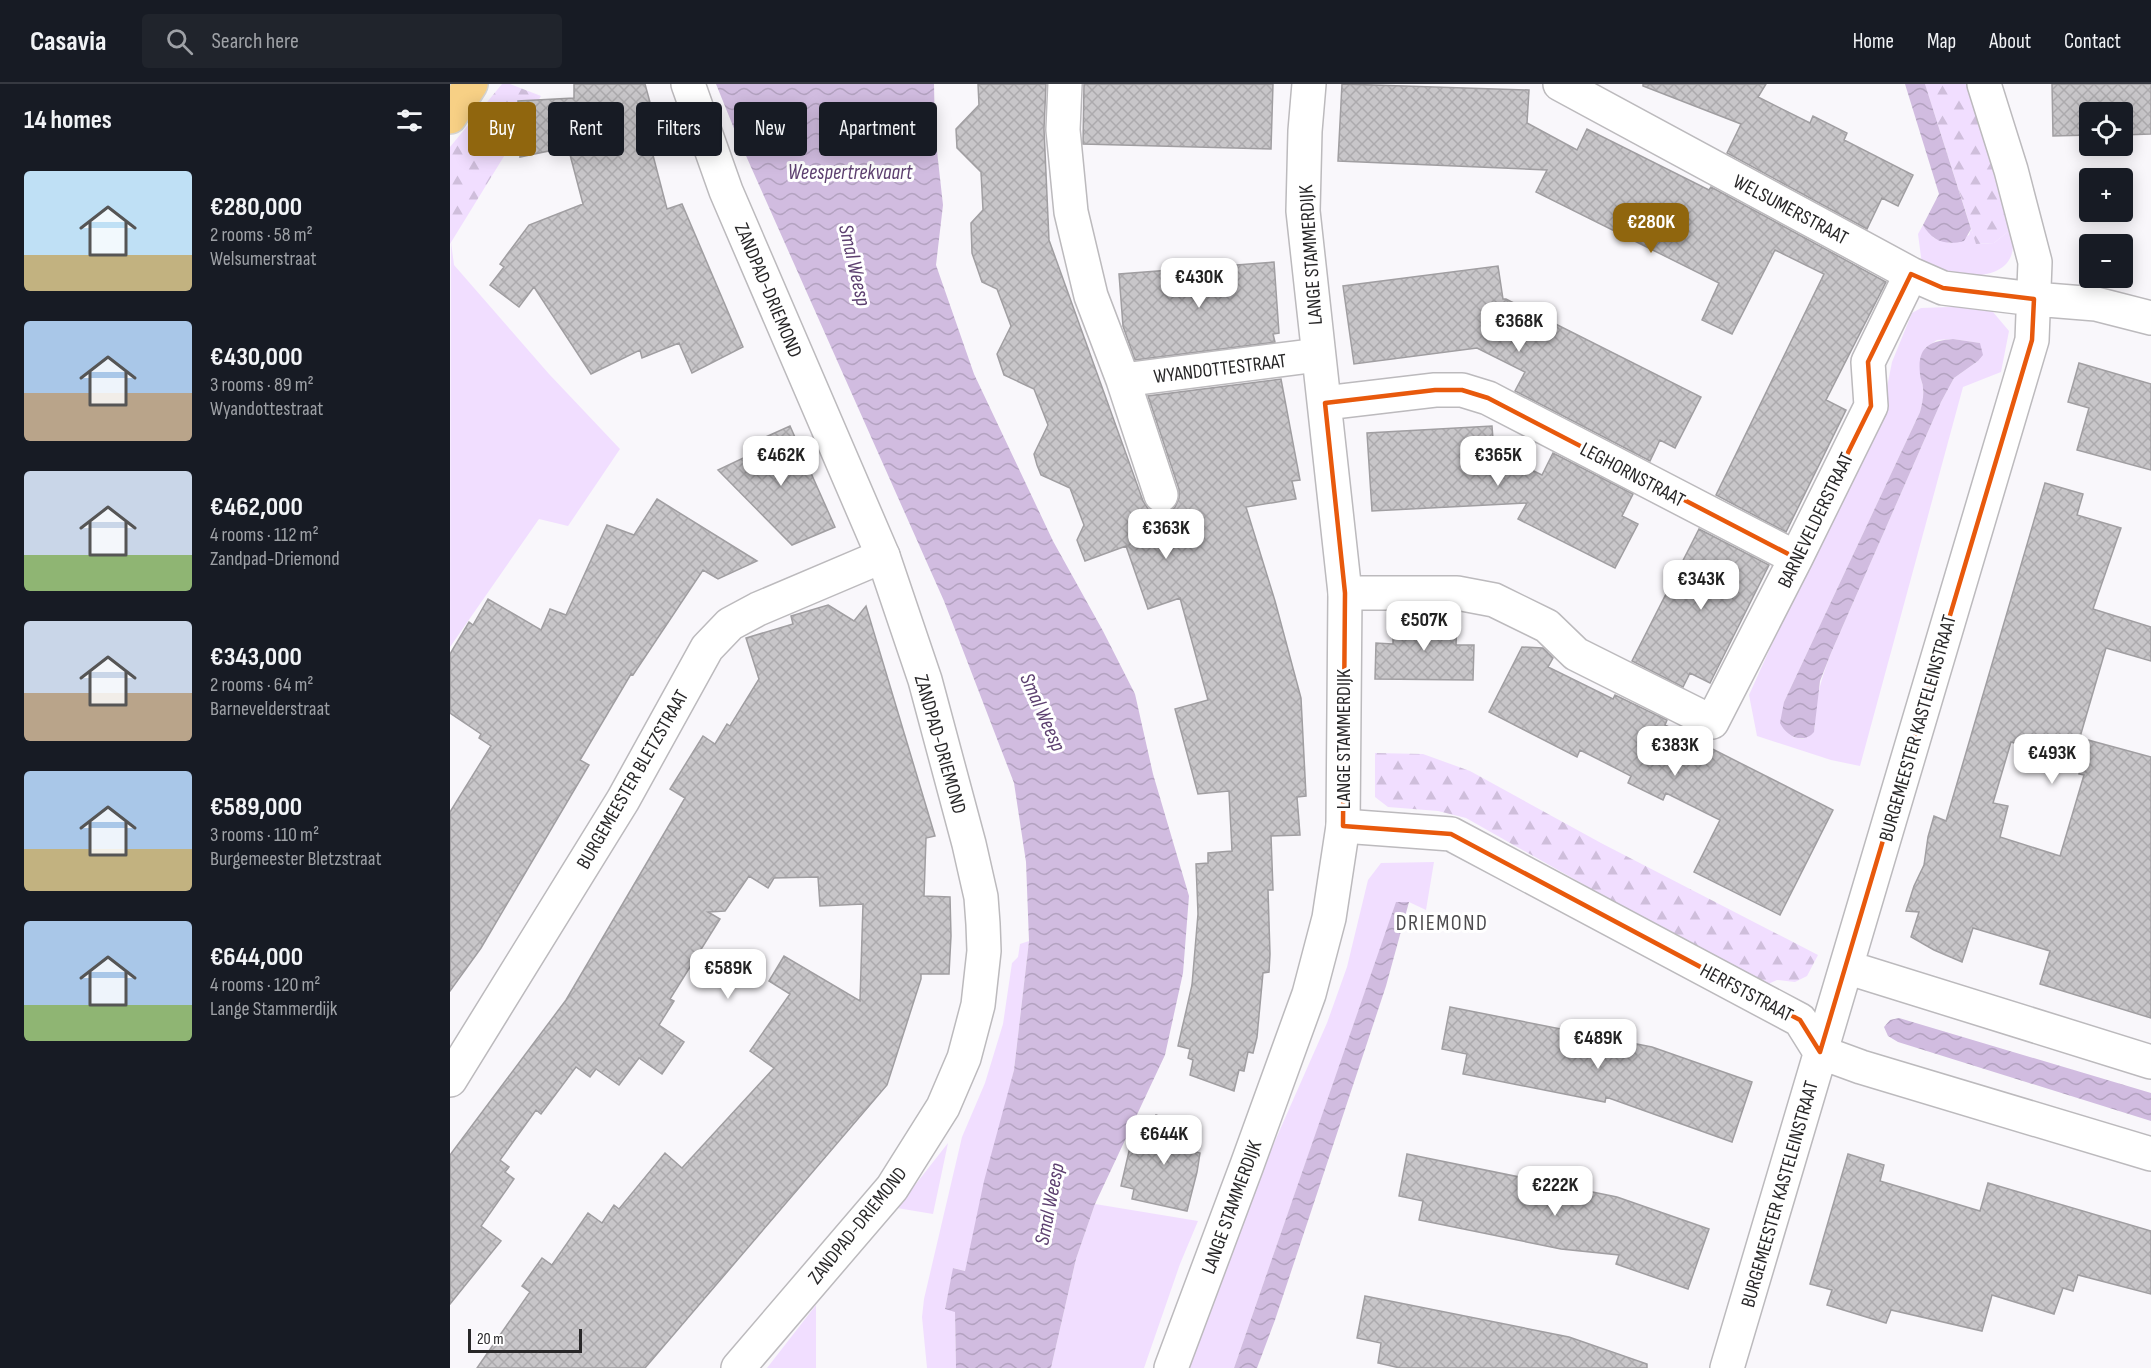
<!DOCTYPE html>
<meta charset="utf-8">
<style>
:root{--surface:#171b24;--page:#20242c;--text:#f1f3f6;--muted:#9ea1a6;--line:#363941;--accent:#90660e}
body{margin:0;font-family:"Sofia Sans Condensed",sans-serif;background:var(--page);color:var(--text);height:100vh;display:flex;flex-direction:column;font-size:22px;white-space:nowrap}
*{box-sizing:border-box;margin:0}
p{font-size:20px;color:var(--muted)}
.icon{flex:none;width:33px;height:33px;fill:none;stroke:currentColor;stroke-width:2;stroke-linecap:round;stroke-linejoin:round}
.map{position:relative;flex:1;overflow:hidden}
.drawer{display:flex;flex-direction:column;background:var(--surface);width:450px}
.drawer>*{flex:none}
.top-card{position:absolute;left:18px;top:18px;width:570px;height:54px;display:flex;gap:12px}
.fabs{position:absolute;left:1629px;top:18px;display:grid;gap:12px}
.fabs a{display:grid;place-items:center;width:54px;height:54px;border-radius:6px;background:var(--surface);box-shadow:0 3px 15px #0003;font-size:30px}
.scale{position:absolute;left:18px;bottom:15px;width:114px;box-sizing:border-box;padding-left:6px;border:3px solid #282728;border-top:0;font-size:16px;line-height:21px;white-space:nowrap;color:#282728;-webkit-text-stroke:4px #fff;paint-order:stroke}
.price{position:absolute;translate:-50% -51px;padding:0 14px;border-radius:12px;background:#fff;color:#222;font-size:20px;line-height:39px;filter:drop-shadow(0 2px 3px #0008)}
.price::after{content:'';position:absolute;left:50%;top:36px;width:18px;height:14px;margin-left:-9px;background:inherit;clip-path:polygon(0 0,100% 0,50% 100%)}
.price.active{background:var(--accent);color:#fff}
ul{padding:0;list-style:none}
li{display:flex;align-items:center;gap:18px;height:150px;padding:0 24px}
li span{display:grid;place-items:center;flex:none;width:168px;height:120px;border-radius:6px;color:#555}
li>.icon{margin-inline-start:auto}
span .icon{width:72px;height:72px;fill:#fffc;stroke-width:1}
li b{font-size:26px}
h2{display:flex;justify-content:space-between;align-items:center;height:72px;padding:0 24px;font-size:26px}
.chip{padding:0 21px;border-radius:6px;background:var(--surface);box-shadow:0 3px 15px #0003;font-size:21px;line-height:54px}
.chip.active{background:var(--accent);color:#fff}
header{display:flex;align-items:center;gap:36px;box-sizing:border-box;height:84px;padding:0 30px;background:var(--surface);border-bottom:2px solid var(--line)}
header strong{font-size:28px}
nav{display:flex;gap:33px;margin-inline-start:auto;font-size:21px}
.search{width:420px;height:54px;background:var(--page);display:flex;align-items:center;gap:15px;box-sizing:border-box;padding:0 21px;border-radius:6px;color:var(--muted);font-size:22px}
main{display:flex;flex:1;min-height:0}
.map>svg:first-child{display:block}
</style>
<header>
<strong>Casavia</strong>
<div class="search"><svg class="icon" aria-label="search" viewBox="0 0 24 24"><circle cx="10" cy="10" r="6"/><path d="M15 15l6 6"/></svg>Search here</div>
<nav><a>Home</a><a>Map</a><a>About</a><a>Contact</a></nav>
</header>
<main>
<section class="drawer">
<h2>14 homes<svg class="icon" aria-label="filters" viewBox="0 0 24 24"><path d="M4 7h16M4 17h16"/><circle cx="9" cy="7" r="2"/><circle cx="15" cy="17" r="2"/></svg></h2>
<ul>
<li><span style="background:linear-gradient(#bfe0f5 70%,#c2b280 0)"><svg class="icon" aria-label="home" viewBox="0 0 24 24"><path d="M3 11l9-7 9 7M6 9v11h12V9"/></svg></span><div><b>€280,000</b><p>2 rooms · 58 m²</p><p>Welsumerstraat</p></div></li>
<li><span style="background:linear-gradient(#a9c7e8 60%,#b9a48a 0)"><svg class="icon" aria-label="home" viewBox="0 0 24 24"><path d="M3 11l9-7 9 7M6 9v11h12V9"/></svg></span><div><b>€430,000</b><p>3 rooms · 89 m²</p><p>Wyandottestraat</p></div></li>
<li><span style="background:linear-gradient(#c9d6e8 70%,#8fb573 0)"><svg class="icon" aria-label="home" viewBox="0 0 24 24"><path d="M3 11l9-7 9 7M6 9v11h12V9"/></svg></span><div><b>€462,000</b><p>4 rooms · 112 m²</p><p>Zandpad-Driemond</p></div></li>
<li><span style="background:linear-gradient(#c9d6e8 60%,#b9a48a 0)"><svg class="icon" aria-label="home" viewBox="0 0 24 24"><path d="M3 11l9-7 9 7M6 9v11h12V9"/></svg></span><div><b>€343,000</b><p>2 rooms · 64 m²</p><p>Barnevelderstraat</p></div></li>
<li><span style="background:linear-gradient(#a9c7e8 65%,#c2b280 0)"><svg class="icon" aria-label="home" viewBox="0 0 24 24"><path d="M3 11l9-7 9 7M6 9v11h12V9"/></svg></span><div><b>€589,000</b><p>3 rooms · 110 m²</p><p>Burgemeester Bletzstraat</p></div></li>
<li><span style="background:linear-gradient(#a9c7e8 70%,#8fb573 0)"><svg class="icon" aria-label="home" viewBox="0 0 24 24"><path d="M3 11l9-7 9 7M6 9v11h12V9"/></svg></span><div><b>€644,000</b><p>4 rooms · 120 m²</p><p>Lange Stammerdijk</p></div></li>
</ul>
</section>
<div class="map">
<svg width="1701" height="1284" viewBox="0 0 1701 1284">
<defs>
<pattern id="forest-firs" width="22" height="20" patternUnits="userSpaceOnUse" patternTransform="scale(1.5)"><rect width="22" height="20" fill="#f1deff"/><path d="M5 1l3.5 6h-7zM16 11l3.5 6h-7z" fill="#cfbedb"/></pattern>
<pattern id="water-waves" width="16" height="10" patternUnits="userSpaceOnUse" patternTransform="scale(1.5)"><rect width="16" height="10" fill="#d1bce0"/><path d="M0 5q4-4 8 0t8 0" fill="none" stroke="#b3a2c0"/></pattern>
<pattern id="building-cross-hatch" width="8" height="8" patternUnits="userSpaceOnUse" patternTransform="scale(1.5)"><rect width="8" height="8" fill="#c8c6c9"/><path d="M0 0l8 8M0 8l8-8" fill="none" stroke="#acaaad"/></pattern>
</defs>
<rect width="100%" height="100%" fill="#f9f7fb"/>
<path fill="#f1deff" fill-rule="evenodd" d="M1473,141L1484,154L1500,159L1519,151L1521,145L1527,160L1544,159L1560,146C1573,184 1540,195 1508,191C1496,190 1483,184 1472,180L1468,150Z
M1,158L4,181L99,290L170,365L118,442L89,435L0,563Z
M1527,222L1543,228L1559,247L1551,288L1513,303L1410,682L1381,676L1307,652L1299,611L1385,420L1434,318L1442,278L1462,229L1471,224ZM1503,255L1530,259L1528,277L1504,294L1491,318L1381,569C1372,593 1364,617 1365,644L1353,655L1343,653L1334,618L1470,328L1473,316V303L1470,290L1475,264L1487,256Z
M984,778L976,826L959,818L946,819L784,1284H738L795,1125L877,939L897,883L918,796L931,779Z
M579,857L564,986L515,1187L504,1184L495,1224L505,1227L506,1284H477L472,1233L474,1215L512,1053L535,999L553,940L562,879L568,873L570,860Z
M498,1059L483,1130L447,1124Z
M645,1120L748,1137L730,1180L694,1284H601L626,1175Z
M366,1221V1284H317Z"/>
<path fill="url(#forest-firs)" d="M52,0H60L91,12L0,160V63Z
M1475,0H1518L1560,146L1544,159L1526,160Z
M925,669L973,670L1020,687L1151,759L1368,871L1357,892L1345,898L1327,896L1318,900L1186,830L1016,734L988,727L938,723L925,713Z"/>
<path fill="url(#water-waves)" d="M266,0H484L485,49L493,121L486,181L524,290L603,457L653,547L685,610L703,690L739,812L733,889L715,971L645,1120L626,1175L601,1284H506L505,1228L495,1225L503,1184L515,1187L534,1097L564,986L579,857L576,778L564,699L494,517L285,47Z
M1455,0H1475L1521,145L1514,157C1496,162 1482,157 1473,141L1489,110Z
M1503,255L1530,259L1533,271L1528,277L1504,294L1491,318L1381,569L1370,597L1364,648C1353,661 1336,652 1330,639L1334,618L1470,328C1472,320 1474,312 1473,304C1473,299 1470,295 1470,290C1467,263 1479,257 1503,255Z
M946,818H959L936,902L825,1236L807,1284H784Z
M1449,934L1701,1009V1037L1448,958L1438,952L1434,943L1440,936Z"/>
<path fill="url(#building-cross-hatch)" stroke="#a09ea1" stroke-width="1.5" d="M124,0H195L204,33H193L217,125L232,120L293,263L242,289L229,259L192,274L190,266L141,290L84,203L69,223L40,201L54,183L50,180L79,141L133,120L118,63L70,73L68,17L124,14Z
M528,0H596L594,45L599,156L693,417L698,425L708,429H717L725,423L729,414V405L698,312L831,295L850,396L842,397L846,415L796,423L825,517L851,614L856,712L847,713L850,751L821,752L823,806H818L820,870L819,888L813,889L807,953L803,969L798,968L794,987L789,986L784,1007L740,991L743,976L738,974L740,965L728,962L742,901L748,830L746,780L758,779V769L782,767L779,707L748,710L725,625L758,616L730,514L698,525L676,462L635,477L627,456L634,441L620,404L591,391L587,381L584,370L598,341L584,305L554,291L547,270L561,242L547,205L532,198L522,169L521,139L533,126L531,88L507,64L506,45L529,21Z
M634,0H823L821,65L633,60Z
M892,0L1079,6L1077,39L1127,66L1137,45L1259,106L1261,103L1436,198L1376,316L1396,326L1336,448L1266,411L1374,190L1325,166L1282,250L1252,236L1269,199L1086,108L1097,86L888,77Z
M1193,0H1316L1308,13L1360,39L1363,32L1397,49L1394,56L1463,91L1448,122L1432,114L1417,145L1277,69L1291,40L1193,2Z
M1602,0H1701V50L1672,51V28H1640V51L1603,52Z
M824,178L829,249L823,250L825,258L685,276L673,242L669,190Z
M1048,182L1053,215H1056L1251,313L1225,364L1210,356L1200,377L1065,307L1075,288L1027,264L904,280L893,202Z
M1629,279L1701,300V386L1627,366L1639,324L1618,318Z
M340,342L385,443L342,461L268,386L304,369L300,360Z
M1042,342L1044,368L1092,391L1103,369L1183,410L1172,432L1188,440L1165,484L1068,435L1077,419L922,427L917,349Z
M1595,399L1633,410L1627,431L1671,444L1643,525L1701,543V577L1656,564L1623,677L1561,658L1543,719L1558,722L1550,753L1610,772L1634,691L1629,690L1638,656L1701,673V934L1590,900L1600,867L1523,844L1512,878L1484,866L1461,853L1469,828L1456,827L1464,802L1474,781L1478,753L1484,732L1496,737Z
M207,415L307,477L268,495L253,486L183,591L181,590L130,676L139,681L31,864L0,907V728L41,662L29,654L31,650L0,629V570L19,538L23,541L38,515L91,546L100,525L116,531L157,441L184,451Z
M1249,445L1319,481L1260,599L1240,589L1233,603L1182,577Z
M378,521L404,537L416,522L485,752L476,754L474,812L500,813L501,852L499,890H471V895L437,1001L195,1284H27L80,1208L72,1202L92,1174L102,1181L138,1129L152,1139L164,1121L169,1125L215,1069L232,1084L324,984L300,967L340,910L319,897L334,872L410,917L413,820L370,822L368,793L324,794L318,804L299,792L275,827L258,828L270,835L220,915L224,917L209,941L234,958L212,990L189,974L169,1001L146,985L140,993L126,983L91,1030L86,1026L50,1076L59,1083L55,1088L64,1095L31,1142L51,1157L0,1220V1071L116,916L235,714L220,705L253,652L265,660L277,640L280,642L309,595L296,554L343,540L341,532Z
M943,535L1007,536L1006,561H1024L1023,596L925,595L926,559L943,560Z
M1072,563L1093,564L1103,574L1098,583L1163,615L1165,611L1217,636L1215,641L1383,726L1330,831L1244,788L1270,736L1216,709L1213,716L1178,699L1181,692L1130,666L1127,673L1039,628Z
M1000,923L1202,963L1302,998L1282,1058L1156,1013L1155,1018L1013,990L1017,970L992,965Z
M706,1031L750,1048L746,1068L750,1069L747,1088L737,1127L682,1115L684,1105L671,1102L680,1063L692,1066L695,1056L700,1057Z
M957,1070L1167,1113L1259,1145L1238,1205L1166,1180L1169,1171L1111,1165L969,1136L973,1117L949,1112Z
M1398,1070L1434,1081L1430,1097L1530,1127L1538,1099L1701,1147V1210L1628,1191L1623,1207L1613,1204L1604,1230L1542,1211L1532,1247L1441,1226L1436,1239L1377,1221L1382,1206L1360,1200Z
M915,1212L1119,1253L1197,1280V1284H950L928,1279L931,1259L907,1254Z"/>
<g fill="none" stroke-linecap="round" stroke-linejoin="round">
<defs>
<path id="street" d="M615,0L613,46L621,128L641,212L673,296L711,411
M1110,0L1461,190L1493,204L1584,215L1646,220L1701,234
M673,296L868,271
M875,319L985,306H1012L1038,314L1346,474
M895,509H1007L1044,516L1097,542L1126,570L1262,638L1346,474L1421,322L1418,278L1461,190
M893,742L1001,750L1350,936L1370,968L1411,983L1701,1070
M1396,883L1701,978
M0,996L173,716L257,564L280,540L308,525L433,472
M1277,1284L1582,256L1585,178L1561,86L1534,0"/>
<path id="secondary" d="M238,0L276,107L433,472L475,596L519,760L531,813L533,840L534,867L528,921L514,974L493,1023L442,1104L288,1284
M721,1284L797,1081L859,910L879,834L893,742L895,509L853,127L855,47L859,0"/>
<path id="primary" d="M0,33L21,0"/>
</defs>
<use href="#street" stroke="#bcbabd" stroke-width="36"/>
<use href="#secondary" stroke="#bcbabd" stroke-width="36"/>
<use href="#primary" stroke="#d4d4d4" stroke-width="36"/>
<use href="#street" stroke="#fff" stroke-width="33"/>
<use href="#secondary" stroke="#fff" stroke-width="33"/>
<use href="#primary" stroke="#f7d085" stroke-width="33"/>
</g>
<path fill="none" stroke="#e8590c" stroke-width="4.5" stroke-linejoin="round" d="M1461,190L1493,204L1584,215L1582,256L1370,968L1350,936L1001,750L893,742L895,509L875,319L985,306H1012L1038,314L1346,474L1421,322L1418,278Z"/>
<g text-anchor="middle" stroke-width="6" stroke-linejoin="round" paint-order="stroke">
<g font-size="20" fill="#282728" stroke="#fff">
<text transform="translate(1341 125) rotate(28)" y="7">WELSUMERSTRAAT</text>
<text transform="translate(860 171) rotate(-94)" y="7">LANGE STAMMERDIJK</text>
<text transform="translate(319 206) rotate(67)" y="7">ZANDPAD-DRIEMOND</text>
<text transform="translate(770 284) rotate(-7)" y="7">WYANDOTTESTRAAT</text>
<text transform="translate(1183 390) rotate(28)" y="7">LEGHORNSTRAAT</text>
<text transform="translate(1365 436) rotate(-64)" y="7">BARNEVELDERSTRAAT</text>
<text transform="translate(1467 644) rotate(-74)" y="7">BURGEMEESTER KASTELEINSTRAAT</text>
<text transform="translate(893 655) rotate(-90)" y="7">LANGE STAMMERDIJK</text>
<text transform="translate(491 660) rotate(74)" y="7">ZANDPAD-DRIEMOND</text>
<text transform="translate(182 695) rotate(-60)" y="7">BURGEMEESTER BLETZSTRAAT</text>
<text transform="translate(1297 908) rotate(28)" y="7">HERFSTSTRAAT</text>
<text transform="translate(1329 1110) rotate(-74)" y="7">BURGEMEESTER KASTELEINSTRAAT</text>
<text transform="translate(781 1123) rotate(-70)" y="7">LANGE STAMMERDIJK</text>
<text transform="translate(407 1141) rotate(-51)" y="7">ZANDPAD-DRIEMOND</text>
</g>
<g font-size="21" font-style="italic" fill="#5d4070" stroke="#fff">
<text x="400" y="95">Weespertrekvaart</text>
<text transform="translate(405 181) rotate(77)" y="7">Smal Weesp</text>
<text transform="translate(593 628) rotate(66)" y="7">Smal Weesp</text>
<text transform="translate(599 1120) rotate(-79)" y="7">Smal Weesp</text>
</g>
<g font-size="22" letter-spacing="1.5" fill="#4d4b4e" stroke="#fff">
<text x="992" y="846">DRIEMOND</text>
</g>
</g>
</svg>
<div class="fabs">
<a><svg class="icon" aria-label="locate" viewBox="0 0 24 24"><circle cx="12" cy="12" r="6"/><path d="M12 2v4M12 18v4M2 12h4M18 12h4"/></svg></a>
<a>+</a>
<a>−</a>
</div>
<div class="scale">20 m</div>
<b class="price active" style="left:1201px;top:170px">€280K</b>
<b class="price" style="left:749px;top:225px">€430K</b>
<b class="price" style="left:1069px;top:269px">€368K</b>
<b class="price" style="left:331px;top:403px">€462K</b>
<b class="price" style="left:1048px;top:403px">€365K</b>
<b class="price" style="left:716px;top:476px">€363K</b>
<b class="price" style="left:1251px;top:527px">€343K</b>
<b class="price" style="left:974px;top:568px">€507K</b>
<b class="price" style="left:1225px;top:693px">€383K</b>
<b class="price" style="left:1602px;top:701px">€493K</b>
<b class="price" style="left:278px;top:916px">€589K</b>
<b class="price" style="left:1148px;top:986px">€489K</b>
<b class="price" style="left:714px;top:1082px">€644K</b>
<b class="price" style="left:1105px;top:1133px">€222K</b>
<div class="top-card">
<a class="chip active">Buy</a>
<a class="chip">Rent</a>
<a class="chip">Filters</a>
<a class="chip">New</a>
<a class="chip">Apartment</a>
</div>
</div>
</main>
